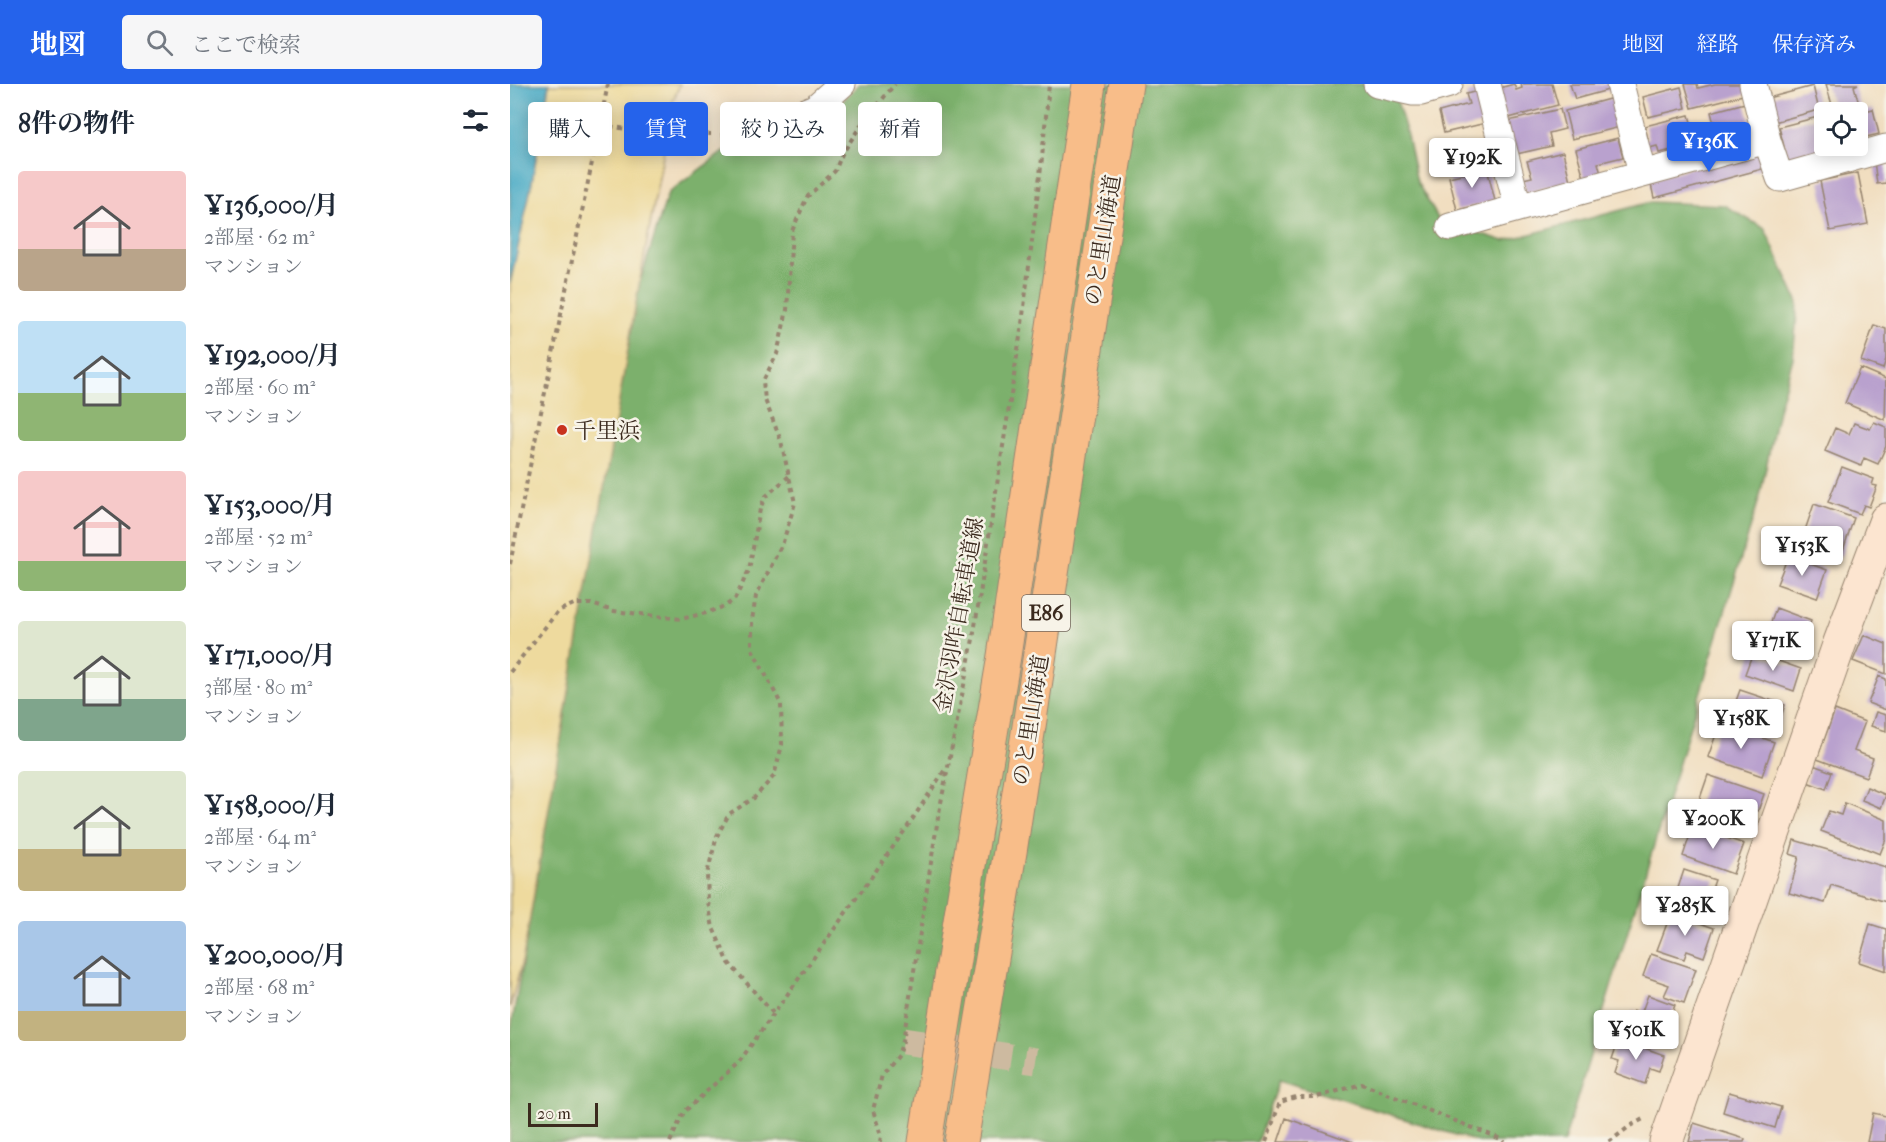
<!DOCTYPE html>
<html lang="ja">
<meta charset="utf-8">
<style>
:root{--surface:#fff;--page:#f6f6f7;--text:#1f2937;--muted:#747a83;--accent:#2563eb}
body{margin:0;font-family:"IM FELL French Canon","Noto Serif JP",serif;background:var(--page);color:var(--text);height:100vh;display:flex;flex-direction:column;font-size:22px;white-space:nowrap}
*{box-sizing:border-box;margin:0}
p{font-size:20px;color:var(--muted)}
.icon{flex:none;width:33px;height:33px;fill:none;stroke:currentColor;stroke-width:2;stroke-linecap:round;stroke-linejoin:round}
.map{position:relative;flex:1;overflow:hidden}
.details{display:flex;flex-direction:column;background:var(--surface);width:510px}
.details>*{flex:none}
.hud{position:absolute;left:18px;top:18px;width:570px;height:54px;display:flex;gap:12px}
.controls{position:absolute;left:1304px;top:18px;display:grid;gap:12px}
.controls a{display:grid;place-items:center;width:54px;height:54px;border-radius:6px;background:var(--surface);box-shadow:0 3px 15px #0003;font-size:30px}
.scale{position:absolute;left:18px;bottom:15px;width:70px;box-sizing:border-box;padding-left:6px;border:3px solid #3b2a1e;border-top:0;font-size:16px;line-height:21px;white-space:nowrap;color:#3b2a1e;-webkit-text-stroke:4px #f7f3e8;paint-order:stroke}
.price{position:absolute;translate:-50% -51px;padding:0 14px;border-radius:6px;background:#fff;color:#222;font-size:20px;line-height:39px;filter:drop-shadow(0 2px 3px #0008)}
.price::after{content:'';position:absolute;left:50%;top:36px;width:18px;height:14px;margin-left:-9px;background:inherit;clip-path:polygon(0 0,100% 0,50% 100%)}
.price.current{background:var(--accent);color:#fff}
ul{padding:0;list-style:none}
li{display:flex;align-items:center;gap:18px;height:150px;padding:0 18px}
li span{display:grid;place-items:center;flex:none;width:168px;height:120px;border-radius:6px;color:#555}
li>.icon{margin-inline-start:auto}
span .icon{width:72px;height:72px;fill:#fffc;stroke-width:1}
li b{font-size:26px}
h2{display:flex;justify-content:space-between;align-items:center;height:72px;padding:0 18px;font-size:26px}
.pill{padding:0 21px;border-radius:6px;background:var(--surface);box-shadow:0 3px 15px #0003;font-size:21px;line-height:54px}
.pill.current{background:var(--accent);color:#fff}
header{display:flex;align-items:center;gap:36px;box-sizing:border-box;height:84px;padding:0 30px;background:var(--accent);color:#fff}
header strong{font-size:28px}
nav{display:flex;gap:33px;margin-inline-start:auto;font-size:21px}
.search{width:420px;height:54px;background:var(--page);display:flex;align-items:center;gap:15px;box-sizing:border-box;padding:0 21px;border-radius:6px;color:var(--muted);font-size:22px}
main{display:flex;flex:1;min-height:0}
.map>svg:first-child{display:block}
</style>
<header>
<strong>地図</strong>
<div class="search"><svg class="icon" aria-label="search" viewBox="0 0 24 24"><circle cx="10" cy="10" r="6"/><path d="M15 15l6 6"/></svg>ここで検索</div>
<nav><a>地図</a><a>経路</a><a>保存済み</a></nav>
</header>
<main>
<section class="details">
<h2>8件の物件<svg class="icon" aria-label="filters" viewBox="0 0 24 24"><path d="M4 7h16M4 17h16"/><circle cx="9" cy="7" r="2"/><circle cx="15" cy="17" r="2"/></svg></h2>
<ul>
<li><span style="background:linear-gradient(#f6c9c9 65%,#b9a48a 0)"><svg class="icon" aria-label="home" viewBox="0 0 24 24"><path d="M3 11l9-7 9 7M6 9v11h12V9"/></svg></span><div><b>¥136,000/月</b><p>2部屋 · 62 m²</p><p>マンション</p></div></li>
<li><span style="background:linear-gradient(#bfe0f5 60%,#8fb573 0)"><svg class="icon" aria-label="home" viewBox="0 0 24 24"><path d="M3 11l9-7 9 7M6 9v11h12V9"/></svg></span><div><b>¥192,000/月</b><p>2部屋 · 60 m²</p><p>マンション</p></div></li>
<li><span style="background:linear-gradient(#f6c9c9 75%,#8fb573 0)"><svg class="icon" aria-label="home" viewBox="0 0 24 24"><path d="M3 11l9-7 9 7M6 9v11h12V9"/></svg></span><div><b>¥153,000/月</b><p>2部屋 · 52 m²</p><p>マンション</p></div></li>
<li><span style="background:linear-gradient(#dfe7d0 65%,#7fa58c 0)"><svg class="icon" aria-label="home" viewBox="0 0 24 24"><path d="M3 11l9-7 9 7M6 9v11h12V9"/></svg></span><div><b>¥171,000/月</b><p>3部屋 · 80 m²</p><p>マンション</p></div></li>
<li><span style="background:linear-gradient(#dfe7d0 65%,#c2b280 0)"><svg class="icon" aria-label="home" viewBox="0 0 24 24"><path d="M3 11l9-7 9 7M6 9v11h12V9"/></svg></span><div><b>¥158,000/月</b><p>2部屋 · 64 m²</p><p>マンション</p></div></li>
<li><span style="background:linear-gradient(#a9c7e8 75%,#c2b280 0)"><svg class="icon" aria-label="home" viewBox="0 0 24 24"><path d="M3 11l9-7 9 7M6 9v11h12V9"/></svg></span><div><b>¥200,000/月</b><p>2部屋 · 68 m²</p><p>マンション</p></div></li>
</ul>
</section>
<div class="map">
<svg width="1376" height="1058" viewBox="0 0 1376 1058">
<rect width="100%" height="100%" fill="#f7f3e8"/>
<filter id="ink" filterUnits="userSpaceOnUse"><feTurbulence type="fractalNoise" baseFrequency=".0167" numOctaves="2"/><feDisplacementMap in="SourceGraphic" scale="12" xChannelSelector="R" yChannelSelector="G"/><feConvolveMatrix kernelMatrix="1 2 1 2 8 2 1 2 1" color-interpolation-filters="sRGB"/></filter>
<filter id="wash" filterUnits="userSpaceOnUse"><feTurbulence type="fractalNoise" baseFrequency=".008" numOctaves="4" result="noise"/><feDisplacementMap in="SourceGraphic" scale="24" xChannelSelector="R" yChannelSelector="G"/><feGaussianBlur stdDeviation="1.35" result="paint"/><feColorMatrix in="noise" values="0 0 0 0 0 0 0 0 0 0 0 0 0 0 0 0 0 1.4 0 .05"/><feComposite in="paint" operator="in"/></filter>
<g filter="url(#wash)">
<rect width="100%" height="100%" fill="#f1dec0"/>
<path fill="#7bb06c" stroke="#5b6d45" stroke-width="1.5" d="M349,0H882L896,47L907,98L929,136L994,157L1141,118L1214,121L1255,145L1288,219L1283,274L1268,326L1250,412L1054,1058H968L769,996L747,1058H0V951L129,201L158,109L212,69L319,31Z"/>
<path fill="#eeda9e" stroke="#94825e" stroke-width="1.5" d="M39,0H170L163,17L129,201L13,874L0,923V200L21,103Z"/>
<path fill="#45a9c5" stroke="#406a72" stroke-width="1.5" d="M0,0H39L21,103L0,200Z"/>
<g id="blocks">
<path fill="#b9a1ce" d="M1004,0L1006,6L1012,4L1011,0H1042L1048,21L995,35L986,5Z
M1060,0H1100L1102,5L1065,15Z
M1175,0H1187L1188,4L1205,0H1235L1237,10L1182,24Z
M1316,0H1348L1344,2L1350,24L1332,28H1324Z
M1303,2L1309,26L1264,38L1258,14Z
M1171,3L1176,24L1138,33L1133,13Z
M968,7L976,39L934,49L929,28L959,20L956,10Z
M1103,14L1110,43L1062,55L1055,27Z
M1235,19L1243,47L1208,56L1201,28Z
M1050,25L1055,45L1039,49L1042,62L1002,71L994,38Z
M1363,25L1369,50L1347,55V29Z
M1179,31L1187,60L1149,69L1147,62L1136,65L1134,56L1138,55L1135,42Z
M1308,33L1314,62L1317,68L1278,78L1269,43Z
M1108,54L1113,73L1088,79L1091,90L1074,94L1066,65Z
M1250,63L1256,84L1144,114L1140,96Z
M1053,68L1060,97L1016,109L1013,95L1022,93L1017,77Z
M1376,75V99L1367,100L1364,77Z
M977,84L985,117L947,126L939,93Z
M1348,89L1358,140L1320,147L1310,97Z
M1364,241L1376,245V275L1373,285L1351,277Z
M1350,284L1376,295L1375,336L1335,319Z
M1364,338L1376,343V362L1368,380L1354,374L1351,382L1315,367L1325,344L1339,350L1344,339L1360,345Z
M1332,383L1364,395L1362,401L1367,402L1359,423L1354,421L1350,430L1318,418Z
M1304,420L1344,434L1331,472L1291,458Z
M1278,472L1317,486L1307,514L1267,500Z
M1266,524L1301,537L1291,565L1261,555L1257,566L1243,561L1249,544L1258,547Z
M1354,551L1376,560V590L1343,577Z
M1243,568L1291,585L1284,607L1235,590Z
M1369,592L1376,595V626L1358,619Z
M1230,606L1275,621L1265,650L1235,639L1233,644L1218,639Z
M1325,626L1355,638L1344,667L1363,674L1356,693L1307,675Z
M1366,628L1376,631V647L1361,642Z
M1210,639L1264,658L1252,692L1198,673Z
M1303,681L1322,688L1316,705L1297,698Z
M1198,691L1254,710L1248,727L1236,722L1231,735L1188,720Z
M1357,703L1376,711L1371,724L1352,716Z
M1335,719L1376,736V755L1370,770L1311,747L1319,727L1331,731Z
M1183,742L1234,760L1223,790L1173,772Z
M1284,756L1376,783V818L1321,801L1315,819L1279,809L1289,773L1280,770Z
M1174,786L1205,796L1195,824L1165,813Z
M1161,829L1204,844L1194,873L1177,867L1174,875L1147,866Z
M1360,840L1376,845V887L1349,878Z
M1141,870L1186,885L1174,919L1154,912L1159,901L1133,892Z
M1138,911L1165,921L1160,935L1151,932L1143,952L1117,943L1123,927L1131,930Z
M1109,955L1154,971L1149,987L1140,984L1135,1000L1105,989L1109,977L1102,975Z
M1219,1008L1271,1023L1265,1044L1213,1028Z
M1363,1029L1376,1032V1058H1357Z
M776,1034L843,1058H768Z
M1184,1039L1235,1055L1234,1058H1179Z"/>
</g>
</g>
<g filter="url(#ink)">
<use href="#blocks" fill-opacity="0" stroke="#96846f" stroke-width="1.5"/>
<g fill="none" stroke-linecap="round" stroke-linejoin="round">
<path stroke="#cdbaa0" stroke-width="27" stroke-dasharray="27 14" stroke-linecap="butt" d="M393,957L526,977"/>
<defs>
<path id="street" d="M867,0L903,8H911L939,0
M977,0L1008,124L1257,56L1243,0
M1110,0L1132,89
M226,50L253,45L305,24L332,0
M1257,56L1270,94L1376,64
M940,143L1008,124"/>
<path id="secondary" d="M1156,1058L1329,561L1376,436"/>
<path id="highway" d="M415,1058L458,787L494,572L579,0
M451,1058L500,768L616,0"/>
</defs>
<use href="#street" stroke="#96846f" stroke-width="29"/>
<use href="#secondary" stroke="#96846f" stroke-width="35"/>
<use href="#highway" stroke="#96846f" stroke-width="35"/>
<path stroke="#96846f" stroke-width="4" stroke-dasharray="4.5 4.5" stroke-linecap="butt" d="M91,41L142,49L201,50
M0,480L98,0
M0,588L48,527L64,520H81L104,527L171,535L196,529L215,522L225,515L239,486L250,425L255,413L279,392
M263,929L219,879L203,844L198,818L197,790L207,752L219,730L244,714L264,692L272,661L271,620L242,565V536L246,512L273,458L285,419L271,357L255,316L253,297L267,270L277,226L282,147L297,113L325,87L332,70L351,41L385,0
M160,1058L174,1028L229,978L398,742L436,684
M370,1058L371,1052L363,1026L372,991L388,971L393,957L428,734L463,555L512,240L532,74L539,0
M756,1058L770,1018L786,1013H807L852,1000L991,1055L994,1058
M1099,1058L1120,1042L1135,1034"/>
<use href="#street" stroke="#fff" stroke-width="27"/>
<use href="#secondary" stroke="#fce5d0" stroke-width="33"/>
<use href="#highway" stroke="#f8bd89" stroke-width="33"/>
</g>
</g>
<circle fill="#c8321e" stroke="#f7f3e8" stroke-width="2" cx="52" cy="346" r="6"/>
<g text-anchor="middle" stroke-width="5" stroke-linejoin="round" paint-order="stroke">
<rect fill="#f7f3e8" stroke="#73665b" stroke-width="1.5" x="512" y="511" width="48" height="36" rx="4.5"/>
<g font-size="21" font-weight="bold" fill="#3b2a1e">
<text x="536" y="536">E86</text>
</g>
<g font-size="22" fill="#3b2a1e" stroke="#f7f3e8">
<text transform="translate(592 156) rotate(-81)" y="8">のと里山海道</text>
<text transform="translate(448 531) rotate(-80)" y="8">金沢羽咋自転車道線</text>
<text transform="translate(520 636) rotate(-81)" y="8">のと里山海道</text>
</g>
<g font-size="22" fill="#3b2a1e" stroke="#f7f3e8" text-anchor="start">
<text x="64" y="354">千里浜</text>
</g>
</g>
</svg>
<div class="controls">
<a><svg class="icon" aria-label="locate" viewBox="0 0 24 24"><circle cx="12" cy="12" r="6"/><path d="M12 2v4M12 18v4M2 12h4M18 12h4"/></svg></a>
</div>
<div class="scale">20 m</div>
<b class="price current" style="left:1199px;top:89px">¥136K</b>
<b class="price" style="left:962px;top:105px">¥192K</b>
<b class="price" style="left:1292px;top:493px">¥153K</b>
<b class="price" style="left:1263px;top:588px">¥171K</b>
<b class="price" style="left:1231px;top:666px">¥158K</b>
<b class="price" style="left:1203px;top:766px">¥200K</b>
<b class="price" style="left:1175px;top:853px">¥285K</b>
<b class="price" style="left:1126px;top:977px">¥501K</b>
<div class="hud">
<a class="pill">購入</a>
<a class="pill current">賃貸</a>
<a class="pill">絞り込み</a>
<a class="pill">新着</a>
</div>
</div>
</main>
